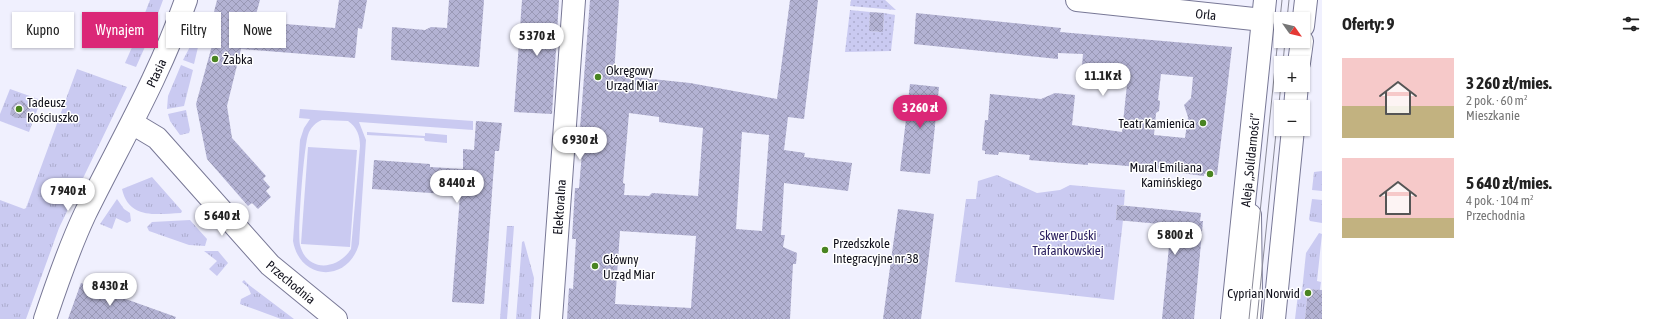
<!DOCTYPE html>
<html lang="pl">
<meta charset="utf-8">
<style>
:root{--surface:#fff;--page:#f6f6f6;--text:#222;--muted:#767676;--accent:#db2777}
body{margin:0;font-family:"Asap Condensed",sans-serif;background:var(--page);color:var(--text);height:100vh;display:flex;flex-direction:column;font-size:15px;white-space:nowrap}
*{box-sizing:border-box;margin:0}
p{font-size:13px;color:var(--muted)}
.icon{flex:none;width:22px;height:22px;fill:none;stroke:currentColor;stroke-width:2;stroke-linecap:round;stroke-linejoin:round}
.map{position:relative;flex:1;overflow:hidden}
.side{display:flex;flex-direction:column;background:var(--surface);width:340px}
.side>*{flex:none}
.banner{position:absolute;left:12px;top:12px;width:380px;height:36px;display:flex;gap:8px}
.needle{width:26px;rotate:124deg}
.fabs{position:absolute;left:1274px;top:12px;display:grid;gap:8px}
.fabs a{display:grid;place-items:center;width:36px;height:36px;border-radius:0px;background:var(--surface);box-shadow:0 1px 3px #0004;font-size:20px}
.price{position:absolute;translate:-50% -34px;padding:0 9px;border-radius:14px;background:#fff;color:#222;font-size:13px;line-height:26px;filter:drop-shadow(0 1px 2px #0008)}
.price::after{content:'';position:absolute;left:50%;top:24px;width:12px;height:9px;margin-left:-6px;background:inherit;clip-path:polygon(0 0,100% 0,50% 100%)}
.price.current{background:var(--accent);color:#fff}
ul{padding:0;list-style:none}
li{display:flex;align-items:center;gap:12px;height:100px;padding:0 20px}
li span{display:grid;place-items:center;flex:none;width:112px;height:80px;border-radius:0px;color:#555}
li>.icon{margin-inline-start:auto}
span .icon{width:48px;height:48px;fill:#fffc;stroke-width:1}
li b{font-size:17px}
h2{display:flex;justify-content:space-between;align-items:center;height:48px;padding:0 20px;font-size:17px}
.pill{padding:0 14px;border-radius:0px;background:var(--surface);box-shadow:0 1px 3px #0004;font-size:14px;line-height:36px}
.pill.current{background:var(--accent);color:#fff}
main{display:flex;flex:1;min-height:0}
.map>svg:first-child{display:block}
</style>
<main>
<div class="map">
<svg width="1322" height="319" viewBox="0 0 1322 319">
<defs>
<pattern id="grass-tufts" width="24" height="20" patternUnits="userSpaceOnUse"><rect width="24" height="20" fill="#cacaf1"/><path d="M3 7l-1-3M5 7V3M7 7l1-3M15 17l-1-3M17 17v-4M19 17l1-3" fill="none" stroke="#acacce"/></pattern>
<pattern id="garden-dots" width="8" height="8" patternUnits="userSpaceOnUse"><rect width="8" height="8" fill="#cacaf1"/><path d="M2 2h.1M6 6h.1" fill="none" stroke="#acacce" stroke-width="1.8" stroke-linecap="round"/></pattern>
<pattern id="building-cross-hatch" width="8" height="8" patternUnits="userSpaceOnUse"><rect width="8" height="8" fill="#b3b2d3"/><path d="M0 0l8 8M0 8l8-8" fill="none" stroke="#9998b5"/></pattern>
</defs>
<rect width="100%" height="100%" fill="#f0f0fe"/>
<path fill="url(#grass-tufts)" d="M150,0H163L153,27L141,23Z
M137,36L148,40L136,67L125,63Z
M193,41L199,43L194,64L183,60Z
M181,65L193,70L184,106L167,109L168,96Z
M77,69L127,87L59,228L26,319H0V200L24,209L26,208Z
M10,89L41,100L29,132L0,121V114Z
M186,110L190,130L189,133L180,135L170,121L168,114Z
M1322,171V191L1312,190L1314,172Z
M997,175L1037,193L1060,190L1070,185L1125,190L1124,205H1117L1116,219L1123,220L1114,300L955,282L966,199H976L978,181Z
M152,177L182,211L181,213C157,214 129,220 122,189Z
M117,199L124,209L130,213L131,221L127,223L116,218L112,229L100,224Z
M1312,199L1322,200V223L1310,221L1309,219Z
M190,220L207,239L205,246L189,245L149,231L147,227L152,222Z
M507,226H514L507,319H500Z
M1319,233L1322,234L1317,281L1321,282L1320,290L1308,289L1305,319H1295L1298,294L1302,291L1306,253Z
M524,241L534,278L531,319H516L522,242Z
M204,251H218L228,263L217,276L209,269L217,261Z
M244,280L249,285L294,319H281L240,304L241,299L251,294L248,287L242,282Z"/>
<path fill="url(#garden-dots)" d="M851,0H885L896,10L850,6Z
M850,10L870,12L869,31L883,32L884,13L895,15L891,51L845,52Z"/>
<path fill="#cacaf1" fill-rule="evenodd" d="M300,109L473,121V130L359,122L366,140L359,244C348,283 300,281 293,241L300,140L304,128L310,119L299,118ZM322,120L348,121C357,127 360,136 360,146L351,249C338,270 307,273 300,245C297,234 304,146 308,135C310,128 316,122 322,120Z
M367,132L425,136V133L447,135V143L425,141L424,138L367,135Z
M308,147L357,150L350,247L301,244Z"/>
<path fill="url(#building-cross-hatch)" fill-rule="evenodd" d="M217,0H260L255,18L286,21L285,24L335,28L339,0H367L362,29L358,28L355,58L241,49L227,106L232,138L266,176L263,179L270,187L266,191L271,197L258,209L252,203L248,206L207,159L196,104L213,42L207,40Z
M449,0H484L479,67L391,60L392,27L425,30L431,27L447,28Z
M522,0H559L552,114L514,112Z
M590,0H619L614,75L690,83L777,99L790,0H818L804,119L788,117L784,150L805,153L804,157L852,163L848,191L784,183L781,235H785L783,247L797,253L796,264H793L790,319H567L569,288L573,289L576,239H572L575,188H579L583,141H579ZM629,113L659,117V122L703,128L698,196L652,193L649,196L624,195L625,184L623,183ZM742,132L769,135L762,231L736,229ZM620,231L696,236L691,308L615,304Z
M870,12L884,13L883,32L869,31Z
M916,13L1061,28L1060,32L1232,47L1217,175L1204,174V176L1181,173L1182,171L1116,165L1088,163V165L1029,160L1030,155L999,152L998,155L985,154V151L982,150L985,120H988L990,94L1041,99L1055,93L1075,95L1072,125L1122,132L1128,75L1098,72L1097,78L1081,77L1083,54L1058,53V59L914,44ZM1161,74L1193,77L1191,98L1184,105L1188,117L1185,138L1154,135L1156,113L1159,111L1160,101L1158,100Z
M910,84L939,87L930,174L900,171Z
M22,100L30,109L26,118H15L10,114L12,107L14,104Z
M476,121L502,123L499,151H495L484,304L452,302L460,195L372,189L374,160L430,164V167L463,169V149L474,150Z
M1117,205L1201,213L1200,221H1203L1194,319H1162L1171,225L1116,220Z
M898,209L934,214L921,319H883Z
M81,283L176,317L175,319H68Z
M1308,289L1322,290V319H1305Z"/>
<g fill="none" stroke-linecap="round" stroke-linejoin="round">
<defs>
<path id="minor" d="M1077,0L1263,20
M132,123L157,138L270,265L336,319
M45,319C57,283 69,248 85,214C120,143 160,75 186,0
M551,319L574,0
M1249,319L1251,292L1250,215"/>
<path id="major" d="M1303,26L1306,0
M1299,63L1302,41
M1295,107L1297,85
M1232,319L1265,0
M1274,319L1293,129"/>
</defs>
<use href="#minor" stroke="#787896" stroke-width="24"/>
<use href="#major" stroke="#787896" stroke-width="24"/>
<use href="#minor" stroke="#fff" stroke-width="22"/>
<use href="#major" stroke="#fff" stroke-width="22"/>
<path stroke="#8a8a97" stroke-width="1" d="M1287,19L1289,0
M1283,63L1285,41
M1249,319L1282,0
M1257,319L1281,84"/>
</g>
<g fill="#498421" stroke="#fff" stroke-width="1.5">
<circle cx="215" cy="59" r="4"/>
<circle cx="598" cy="77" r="4"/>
<circle cx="19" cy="109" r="4"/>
<circle cx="1203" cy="123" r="4"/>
<circle cx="1210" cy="174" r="4"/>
<circle cx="825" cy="250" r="4"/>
<circle cx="595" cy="266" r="4"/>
<circle cx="1308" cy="293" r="4"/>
</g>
<g text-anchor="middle" stroke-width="3" stroke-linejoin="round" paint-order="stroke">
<g font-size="13" fill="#11111c" stroke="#fff">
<text transform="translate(1206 14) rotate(6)" y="5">Orla</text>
<text transform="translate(156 73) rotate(-65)" y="5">Ptasia</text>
<text transform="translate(1250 160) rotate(-84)" y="5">Aleja „Solidarności”</text>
<text transform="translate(559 207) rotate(-86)" y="5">Elektoralna</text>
<text transform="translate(291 282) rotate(40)" y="5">Przechodnia</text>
</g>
<g font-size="13" fill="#11111c" stroke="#fff" text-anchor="start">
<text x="223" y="64">Żabka</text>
<text x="606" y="75">Okręgowy<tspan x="606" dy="15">Urząd Miar</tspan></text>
<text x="27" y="107">Tadeusz<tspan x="27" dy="15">Kościuszko</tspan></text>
<text x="1195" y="128" text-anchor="end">Teatr Kamienica</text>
<text x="1202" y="172" text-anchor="end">Mural Emiliana<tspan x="1202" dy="15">Kamińskiego</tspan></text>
<text x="833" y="248">Przedszkole<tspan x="833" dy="15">Integracyjne nr 38</tspan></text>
<text x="603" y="264">Główny<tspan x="603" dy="15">Urząd Miar</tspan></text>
<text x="1300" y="298" text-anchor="end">Cyprian Norwid</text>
</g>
<g font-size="13" fill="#2b2060" stroke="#fff">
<text x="1068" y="240">Skwer Duśki<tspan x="1068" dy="15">Trafankowskiej</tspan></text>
</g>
</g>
</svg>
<div class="fabs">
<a><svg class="needle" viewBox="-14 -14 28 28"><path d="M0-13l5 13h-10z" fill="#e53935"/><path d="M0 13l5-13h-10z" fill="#767676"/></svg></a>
<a>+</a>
<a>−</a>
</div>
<b class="price" style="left:537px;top:57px">5 370 zł</b>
<b class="price" style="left:1103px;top:97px">11.1K zł</b>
<b class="price current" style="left:920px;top:129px">3 260 zł</b>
<b class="price" style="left:580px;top:161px">6 930 zł</b>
<b class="price" style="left:457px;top:204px">8 440 zł</b>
<b class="price" style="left:68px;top:212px">7 940 zł</b>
<b class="price" style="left:222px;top:237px">5 640 zł</b>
<b class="price" style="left:1175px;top:256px">5 800 zł</b>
<b class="price" style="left:110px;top:307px">8 430 zł</b>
<div class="banner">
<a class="pill">Kupno</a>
<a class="pill current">Wynajem</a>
<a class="pill">Filtry</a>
<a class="pill">Nowe</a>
</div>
</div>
<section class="side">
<h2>Oferty: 9<svg class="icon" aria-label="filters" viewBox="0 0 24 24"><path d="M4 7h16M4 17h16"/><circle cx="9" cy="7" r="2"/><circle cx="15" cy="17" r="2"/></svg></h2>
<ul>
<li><span style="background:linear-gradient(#f6c9c9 60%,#c2b280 0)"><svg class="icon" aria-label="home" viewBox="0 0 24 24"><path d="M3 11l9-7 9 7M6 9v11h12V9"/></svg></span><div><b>3 260 zł/mies.</b><p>2 pok. · 60 m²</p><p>Mieszkanie</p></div></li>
<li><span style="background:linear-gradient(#f6c9c9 75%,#c2b280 0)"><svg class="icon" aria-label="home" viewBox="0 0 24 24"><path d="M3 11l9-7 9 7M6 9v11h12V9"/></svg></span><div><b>5 640 zł/mies.</b><p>4 pok. · 104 m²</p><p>Przechodnia</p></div></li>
</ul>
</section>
</main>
